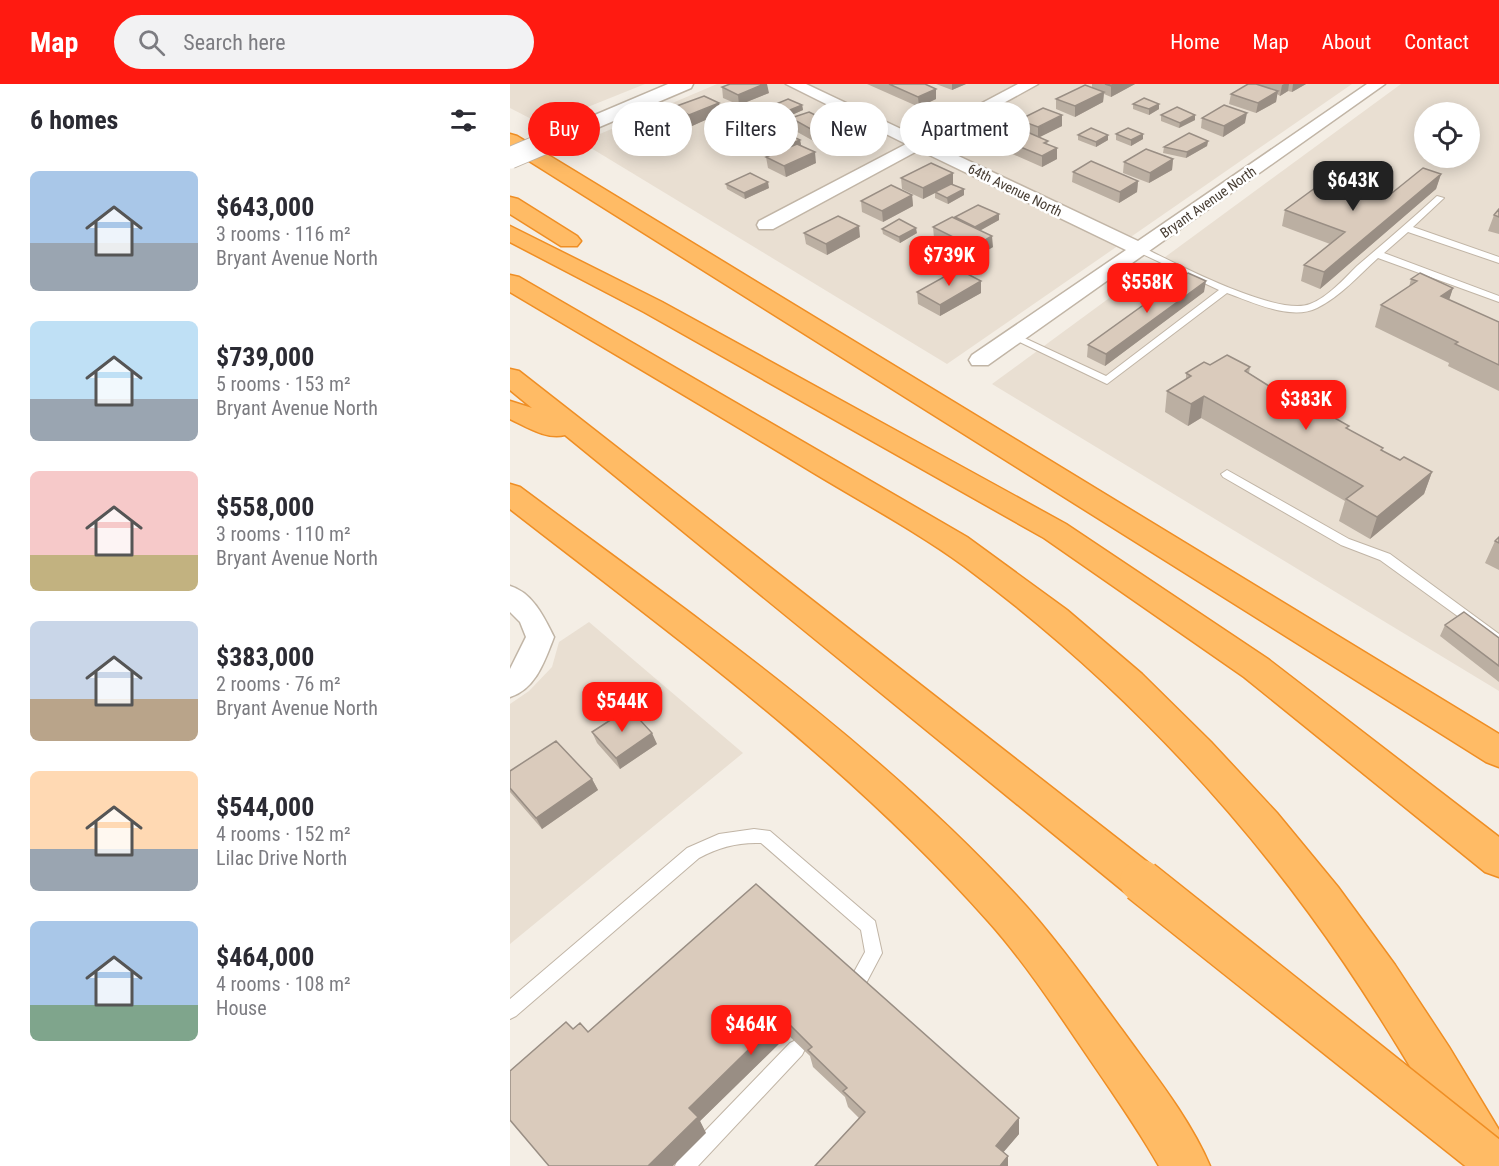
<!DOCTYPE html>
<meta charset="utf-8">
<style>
:root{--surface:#fff;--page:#f2f2f3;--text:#2b2b33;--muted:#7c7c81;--accent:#ff1a11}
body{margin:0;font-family:"Roboto Condensed",sans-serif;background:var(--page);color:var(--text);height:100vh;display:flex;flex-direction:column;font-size:22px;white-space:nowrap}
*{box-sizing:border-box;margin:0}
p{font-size:20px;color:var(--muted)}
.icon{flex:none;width:33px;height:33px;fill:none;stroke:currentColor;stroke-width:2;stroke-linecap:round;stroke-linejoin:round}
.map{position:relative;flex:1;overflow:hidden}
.details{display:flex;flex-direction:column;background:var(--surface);width:510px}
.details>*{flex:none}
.guide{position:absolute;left:18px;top:18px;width:570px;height:54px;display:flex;gap:12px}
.controls{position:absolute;left:904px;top:18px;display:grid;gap:12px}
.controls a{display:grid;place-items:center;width:66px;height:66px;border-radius:50%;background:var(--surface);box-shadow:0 3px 15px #0003;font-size:30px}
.price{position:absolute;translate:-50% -51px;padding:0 14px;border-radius:12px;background:var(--accent);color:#fff;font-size:20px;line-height:39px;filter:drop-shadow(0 2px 3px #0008)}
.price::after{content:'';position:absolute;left:50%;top:36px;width:18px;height:14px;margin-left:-9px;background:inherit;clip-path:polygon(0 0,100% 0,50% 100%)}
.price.selected{background:#222;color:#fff}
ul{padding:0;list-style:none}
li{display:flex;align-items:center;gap:18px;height:150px;padding:0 30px}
li span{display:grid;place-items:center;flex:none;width:168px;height:120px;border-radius:9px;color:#555}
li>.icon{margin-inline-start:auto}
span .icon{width:72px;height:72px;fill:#fffc;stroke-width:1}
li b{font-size:26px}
h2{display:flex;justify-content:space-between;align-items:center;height:72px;padding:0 30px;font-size:26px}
.pill{padding:0 21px;border-radius:27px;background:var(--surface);box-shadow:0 3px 15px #0003;font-size:21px;line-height:54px}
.pill.selected{background:var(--accent);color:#fff}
header{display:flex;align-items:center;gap:36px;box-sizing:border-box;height:84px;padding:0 30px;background:var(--accent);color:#fff}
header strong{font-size:28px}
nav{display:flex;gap:33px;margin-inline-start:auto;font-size:21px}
.search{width:420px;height:54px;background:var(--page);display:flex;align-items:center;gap:15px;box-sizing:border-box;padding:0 21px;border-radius:33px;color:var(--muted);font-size:22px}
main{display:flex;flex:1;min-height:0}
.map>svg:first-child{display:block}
</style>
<header>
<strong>Map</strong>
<div class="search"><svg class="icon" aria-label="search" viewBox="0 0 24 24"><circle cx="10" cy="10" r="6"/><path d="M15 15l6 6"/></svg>Search here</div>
<nav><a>Home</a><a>Map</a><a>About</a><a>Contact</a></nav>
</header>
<main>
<section class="details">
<h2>6 homes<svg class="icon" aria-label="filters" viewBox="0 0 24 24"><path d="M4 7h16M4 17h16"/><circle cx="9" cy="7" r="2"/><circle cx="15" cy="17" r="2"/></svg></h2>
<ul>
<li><span style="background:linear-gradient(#a9c7e8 60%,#9aa5b1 0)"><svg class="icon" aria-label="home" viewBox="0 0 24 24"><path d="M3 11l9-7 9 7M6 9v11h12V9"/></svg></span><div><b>$643,000</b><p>3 rooms · 116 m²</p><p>Bryant Avenue North</p></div></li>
<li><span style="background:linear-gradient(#bfe0f5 65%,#9aa5b1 0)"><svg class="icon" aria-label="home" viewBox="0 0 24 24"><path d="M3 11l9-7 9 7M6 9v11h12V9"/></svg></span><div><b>$739,000</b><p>5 rooms · 153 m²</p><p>Bryant Avenue North</p></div></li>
<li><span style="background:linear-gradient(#f6c9c9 70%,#c2b280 0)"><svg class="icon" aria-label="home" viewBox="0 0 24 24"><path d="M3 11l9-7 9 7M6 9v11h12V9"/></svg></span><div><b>$558,000</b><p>3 rooms · 110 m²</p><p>Bryant Avenue North</p></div></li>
<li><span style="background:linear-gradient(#c9d6e8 65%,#b9a48a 0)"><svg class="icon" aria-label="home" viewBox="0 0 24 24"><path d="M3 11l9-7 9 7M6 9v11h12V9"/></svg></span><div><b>$383,000</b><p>2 rooms · 76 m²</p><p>Bryant Avenue North</p></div></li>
<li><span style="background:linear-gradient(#ffd9b3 65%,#9aa5b1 0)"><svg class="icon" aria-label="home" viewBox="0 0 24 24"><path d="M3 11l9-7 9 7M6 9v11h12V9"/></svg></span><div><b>$544,000</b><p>4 rooms · 152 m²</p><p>Lilac Drive North</p></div></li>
<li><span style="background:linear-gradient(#a9c7e8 70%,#7fa58c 0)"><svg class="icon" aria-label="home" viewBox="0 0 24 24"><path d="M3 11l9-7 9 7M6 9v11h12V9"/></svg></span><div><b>$464,000</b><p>4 rooms · 108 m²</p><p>House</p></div></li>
</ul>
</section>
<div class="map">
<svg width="989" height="1082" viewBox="0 0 989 1082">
<rect width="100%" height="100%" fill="#f4eee5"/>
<path fill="#e9dfd2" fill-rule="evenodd" d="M0,0H135L33,41L0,24Z
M207,0H842L437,280L71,58Z
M891,0H989V607L482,300ZM915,28H960V74H915Z
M79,538L233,669L0,860V620L19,607L42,583L49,558Z"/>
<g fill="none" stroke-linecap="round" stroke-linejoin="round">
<defs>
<path id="service" d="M927,112L934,114L903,143L989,173V179L898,148L874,169L989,212V218L868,174C850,190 830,213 807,224C781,237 742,218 717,209L597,300L499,253L500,251H508L596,292L709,206L626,167V163H632C665,179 767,233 800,220C818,213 834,195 847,182C874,159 901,136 927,112Z
M717,386L839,455L880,470L989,550V562L870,476L831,461L713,393L711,390Z
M244,745L260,747L365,837L372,869L353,905L347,907L341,905L338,899L355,868L351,846L251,759C228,758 209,763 189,774L6,932L0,935V915L177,764L209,750Z
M286,956L292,959L295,965L292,971L188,1082H165L168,1075L280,959Z"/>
<path id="minor" d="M276,0H296L408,53L508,0H528L421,59L628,157L857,0H875L478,281H462L459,276L462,271L616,166L409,66L263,145H249L247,141L249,137L396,60Z
M0,502C23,509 34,533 44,553C35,576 26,605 0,613V585L16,553L10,538L0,528Z"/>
<path id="tertiary" d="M158,0H183L181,4L80,47H66L63,43L66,39Z"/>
<path id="motorway" d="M0,50L7,52L989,650V683L976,678L0,65Z
M0,113L8,115L67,152L71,157L67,162H51L0,130Z
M0,142L152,218L556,440L758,575L989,753V793L975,788L734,593L534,454L134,228L0,158Z
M0,191L9,193L457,453L557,526L632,590L701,658L767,729L828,803L885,881L939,963L989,1046V1082L958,1081C908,995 858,909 799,829C702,697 586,580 454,482C406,447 353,419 302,388C202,327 101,268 0,208Z
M0,285L9,287L645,784L651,797L645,810L631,815L617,810L55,351C37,356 17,343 0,335V317L22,324L0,306Z
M0,400L10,403C182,531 360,654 506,811C545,853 578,900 612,946C643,989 679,1033 700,1082H649C625,1040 597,1001 570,961C541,918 512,875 478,837C338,679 166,554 0,425Z"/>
</defs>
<use href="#service" stroke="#c1b5a6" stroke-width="2"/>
<use href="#minor" stroke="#c1b5a6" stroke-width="3"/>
<use href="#tertiary" stroke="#c1b5a6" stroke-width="3"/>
<use href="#motorway" stroke="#ef8e24" stroke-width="3"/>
<use href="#service" fill="#fff" fill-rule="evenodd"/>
<use href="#minor" fill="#fff" fill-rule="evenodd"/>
<use href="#tertiary" fill="#fff" fill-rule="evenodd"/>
<use href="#motorway" fill="#ffbb65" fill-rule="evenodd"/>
<defs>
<path id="tertiary-bridge" d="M0,74L73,43"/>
<path id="motorway-bridge" d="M631,797L989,1082"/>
</defs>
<use href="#tertiary-bridge" stroke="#c1b5a6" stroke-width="23" stroke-linecap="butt"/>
<use href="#motorway-bridge" stroke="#ef8e24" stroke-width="45" stroke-linecap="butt"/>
<use href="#tertiary-bridge" stroke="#fff" stroke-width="21"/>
<use href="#motorway-bridge" stroke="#ffbb65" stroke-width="42"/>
</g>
<path fill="#bbafa2" d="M357,0H415L426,15L409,23Z
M426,0H456L442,6Z
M582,0H625L601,13L594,10L593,18L565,33L546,25V15L582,3Z
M749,0H796L782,8L778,7L770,12L767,10L766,18L746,29L719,20L721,10Z
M212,3L259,9L229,21L213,14Z
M623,20H649V25L639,31L623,25Z
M292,21L293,26L268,37L255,31L254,25Z
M164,23L211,29L182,42L166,34Z
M210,31L246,33L247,38L230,45L211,36Z
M651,31L685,36L669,44L651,37Z
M281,34L342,49L343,60L323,68L282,45Z
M692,34L735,39L713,53L691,44Z
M509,36L552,42L529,53L538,57L537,60L547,64V75L532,83L482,61V51L509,45Z
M606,50L633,55L621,62L606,56Z
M568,51L598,56L586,63L568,56Z
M290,56L291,61L306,79L276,93L258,84L256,73L270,67L253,63L252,58Z
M698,57L697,62L676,74L653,69L654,63Z
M663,75L662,86L639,99L613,89L614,78Z
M563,88L628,97L627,108L609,119L562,98Z
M443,89V100H442L454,105V111L438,120L425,114V109L413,115L392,105L391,94Z
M931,90L926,105L810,205L791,197L794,181L820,160L772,142L775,126L877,113Z
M216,100L259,104L235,115L217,105Z
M402,111L403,122L373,138L352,128L351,117Z
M989,125V150L978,147L984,131Z
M489,130V136L470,146L483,163L464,174L424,154L423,143Z
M372,145L407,149L390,159L373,150Z
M294,149L350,153L317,171L296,160Z
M901,195L943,204L939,216L989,238V307L938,282L939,279L865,243L871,221L899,203Z
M471,197V209L430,232L408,220L407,208Z
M694,208L595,282L577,273L578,261Z
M700,281L740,283L739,289L759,302L783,315L825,331V334L838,345L872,366L890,376L922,388L914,410L860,455L829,437L835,417L691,334L678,342L655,328L657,307L676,295V289Z
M989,453V486L975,479L985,457Z
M935,541L989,554V598L930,552Z
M82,648L147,660L110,685L87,659Z
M0,687L82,695L88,706L32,745L0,708Z
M246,800L509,1050L493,1068L498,1072V1082H305L349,1034L338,1023L335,1013L303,983L300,972L278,951L190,1037L196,1049L63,945L78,948Z"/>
<path fill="#998e84" d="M254,0H257L259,9L229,21L228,11Z
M442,0H456L442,6Z
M606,0H625L601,13V2Z
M774,0H779L778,7L770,12L772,1Z
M783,0H796L782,8Z
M426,5V15L409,23L408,13Z
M768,7L766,18L746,29L748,19Z
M594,8L593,18L565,33V22Z
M209,19L211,29L182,42L179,31Z
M649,20V25L639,31V25Z
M292,21L293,26L268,37V31Z
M737,29L735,39L713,53L714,42Z
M552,31V42L528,54V43Z
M685,31V36L669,44L670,39Z
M246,33L247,38L230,45L229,40Z
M342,49L343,60L323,68L322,57Z
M633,50V55L621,62V56Z
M598,51V56L586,63V58Z
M290,56L291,61L274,69L273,63Z
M698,57L697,62L676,74L677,68Z
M547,64V75L532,83V72Z
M305,68L306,79L276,93L274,82Z
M663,75L662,86L639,99L640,89Z
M443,89V100L413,115V104Z
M931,90L926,105L810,205L814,188Z
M628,97L627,108L609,119L610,108Z
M258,98L259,104L235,115L234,109Z
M454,105V111L438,120L437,114Z
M402,111L403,122L373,138L372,127Z
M489,130V136L466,149L465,143Z
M349,142L350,153L317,171L316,160Z
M406,144L407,149L390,159L389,153Z
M482,152L483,163L464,174L463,163Z
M471,197V209L430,232V221Z
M696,197L694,208L595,282L596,270Z
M943,204L936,225L931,212Z
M694,312L691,334L678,342L681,320Z
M922,388L914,410L860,455L867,433Z
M142,649L147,660L110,685L106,674Z
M82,695L88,706L32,745L26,734Z
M272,933L278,951L190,1037L196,1049L163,1082H138L179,1024Z
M509,1034V1050L486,1077V1062Z
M498,1072V1082H490Z"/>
<path fill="#dacbbc" stroke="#998e84" stroke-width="1.5" d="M220,0H254L228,11L212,3Z
M379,0H415L426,5L408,13Z
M595,0H606L601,2Z
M738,0H746L768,7L748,19L721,10Z
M575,1L594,8L565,22L546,15Z
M194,12L209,19L179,31L164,23Z
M634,14L649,20L639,25L623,20Z
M278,15L292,21L268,31L254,25Z
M714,21L737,29L714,42L692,34Z
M667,23L685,31L670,39L651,31Z
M226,24L246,33L229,40L210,31Z
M533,24L552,31L528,43L509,36Z
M299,28L342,49L322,57L281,34Z
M501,41L538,57L534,59L547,64L532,72L482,51Z
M581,44L598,51L586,58L568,51Z
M618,44L633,50L621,56L606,50Z
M273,48L290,56L273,63L252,58Z
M679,49L698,57L677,68L654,63Z
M287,60L305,68L274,82L256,73Z
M636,65L663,75L640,89L614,78Z
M581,77L628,97L610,108L563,88Z
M421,79L443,89L413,104L391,94Z
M913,84L931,90L814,188L794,181L835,148L775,126L820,93L877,113Z
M240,89L258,98L234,109L216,100Z
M441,100L454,105L437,114L425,108Z
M381,101L402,111L372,127L351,117Z
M468,121L489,130L465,143L445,133Z
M989,125V133L984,131Z
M328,132L349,142L316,160L294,149Z
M442,133L482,152L463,163L423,143Z
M389,135L406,144L389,153L372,145Z
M448,185L471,197L430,221L407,208Z
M678,189L696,197L596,270L578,261Z
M910,189L943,204L931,212L989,238V281L945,260L948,258L871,221L907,197L901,195Z
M717,271L740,283L735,287L759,302L783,315L789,311L825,331L823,333L839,342L836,344L873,364L871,366L890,376L894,373L922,388L867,433L836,415L853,402L694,312L681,320L657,307L681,292L676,289L694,278L700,281Z
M989,453V459L985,457Z
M954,528L989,554V582L935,541Z
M119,624L142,649L106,674L82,648Z
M46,657L82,695L26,734L0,704V687Z
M246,800L509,1034L486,1062L498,1072L490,1082H305L355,1028L333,1007L337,1004L298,966L302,963L272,933L179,1024L188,1033L138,1082H39L0,1036V987L56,938L63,945L70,939L78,948Z"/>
<g text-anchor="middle" stroke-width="5" stroke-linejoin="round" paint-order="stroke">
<g font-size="14" fill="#483e34" stroke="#fff">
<text transform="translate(505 106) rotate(26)" y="5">64th Avenue North</text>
<text transform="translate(698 118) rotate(-35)" y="5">Bryant Avenue North</text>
</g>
</g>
</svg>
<div class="controls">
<a><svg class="icon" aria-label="locate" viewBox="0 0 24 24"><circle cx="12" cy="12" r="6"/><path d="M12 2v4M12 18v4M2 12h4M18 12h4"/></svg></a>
</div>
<b class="price selected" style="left:843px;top:128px">$643K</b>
<b class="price" style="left:439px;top:203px">$739K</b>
<b class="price" style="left:637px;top:230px">$558K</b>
<b class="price" style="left:796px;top:347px">$383K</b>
<b class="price" style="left:112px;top:649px">$544K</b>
<b class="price" style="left:241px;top:972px">$464K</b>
<div class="guide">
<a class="pill selected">Buy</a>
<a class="pill">Rent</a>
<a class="pill">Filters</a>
<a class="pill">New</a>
<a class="pill">Apartment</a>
</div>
</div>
</main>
